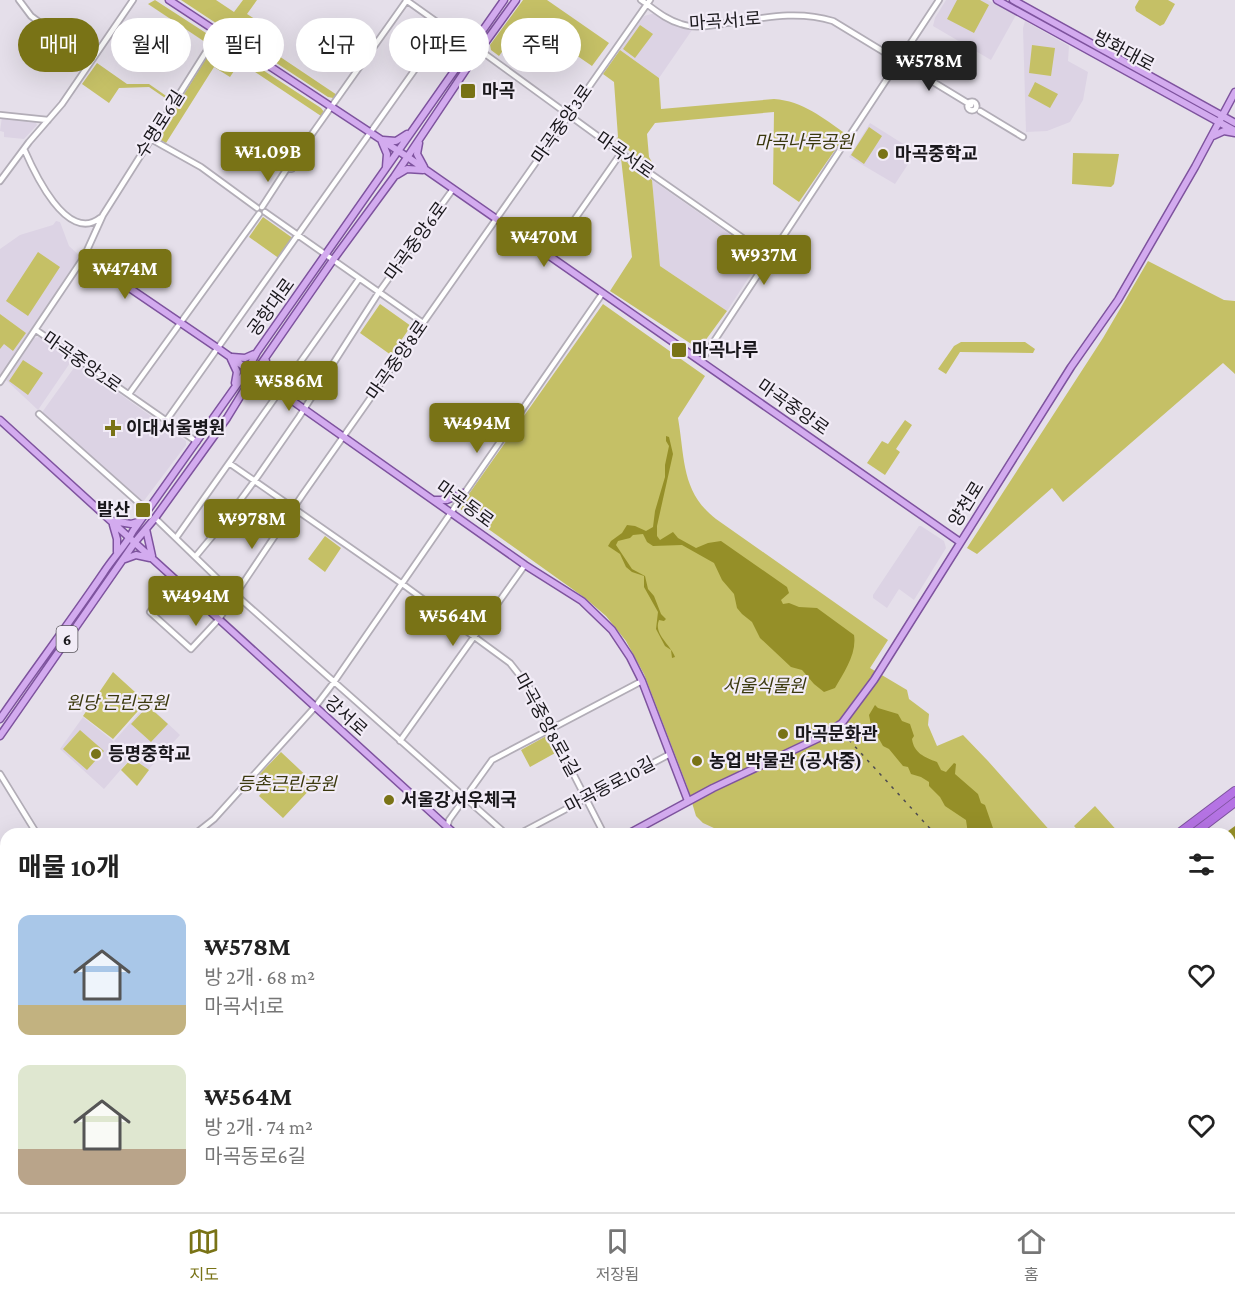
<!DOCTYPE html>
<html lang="ko">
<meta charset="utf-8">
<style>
:root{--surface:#fff;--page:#f2f2f2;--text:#222;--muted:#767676;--line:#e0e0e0;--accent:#797316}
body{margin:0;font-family:"Crimson Pro","Noto Sans KR",serif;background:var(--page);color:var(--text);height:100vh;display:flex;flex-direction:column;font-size:22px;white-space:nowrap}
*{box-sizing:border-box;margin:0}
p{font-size:20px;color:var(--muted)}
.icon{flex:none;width:33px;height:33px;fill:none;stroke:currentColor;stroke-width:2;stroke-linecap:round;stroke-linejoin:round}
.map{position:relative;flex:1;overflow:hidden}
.panel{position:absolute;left:0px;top:828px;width:1236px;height:384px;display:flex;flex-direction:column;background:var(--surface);border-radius:18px 18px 0 0;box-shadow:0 6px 24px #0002}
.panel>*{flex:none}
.hud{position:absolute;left:18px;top:18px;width:600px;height:54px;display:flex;gap:12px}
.price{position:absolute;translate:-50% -51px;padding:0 14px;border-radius:6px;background:var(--accent);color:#fff;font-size:20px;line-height:39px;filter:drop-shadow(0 2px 3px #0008)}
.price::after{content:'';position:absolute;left:50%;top:36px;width:18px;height:14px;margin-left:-9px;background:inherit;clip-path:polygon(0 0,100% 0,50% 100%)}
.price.active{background:#222;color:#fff}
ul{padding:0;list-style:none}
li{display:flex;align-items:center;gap:18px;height:150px;padding:0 18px}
li span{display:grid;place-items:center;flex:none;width:168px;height:120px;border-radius:12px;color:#555}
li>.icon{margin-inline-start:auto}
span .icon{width:72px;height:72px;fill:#fffc;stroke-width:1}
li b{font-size:26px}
h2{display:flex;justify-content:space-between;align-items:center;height:72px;padding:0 18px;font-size:26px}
.pill{padding:0 21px;border-radius:27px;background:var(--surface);box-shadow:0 6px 24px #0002;font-size:21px;line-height:54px}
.pill.active{background:var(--accent);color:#fff}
.menu{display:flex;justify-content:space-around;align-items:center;height:84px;border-top:2px solid var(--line);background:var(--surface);font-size:16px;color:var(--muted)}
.menu a{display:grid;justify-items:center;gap:3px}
.menu .active{color:var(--accent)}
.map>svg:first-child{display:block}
</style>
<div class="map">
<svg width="1235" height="1212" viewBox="0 0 1235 1212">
<rect width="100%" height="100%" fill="#e5dfea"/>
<path fill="#dcd3e4" d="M946,0H988L1016,15L991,60L933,26L935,18Z
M655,13L669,23L692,30L659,78L620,50L644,16Z
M1025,21L1069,46L1068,61L1088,72L1083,100L1070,122L1047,131L1026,132L1023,28Z
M2,117L35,121L37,125L24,139L4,137V132L0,131Z
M870,123L916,152L895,184L849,157Z
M652,180L762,257L727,311L660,266Z
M56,221L60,222L69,246L81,257L0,376V249L20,235L53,225Z
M39,337L72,360L38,410L6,380L34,338Z
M76,365H79L186,441V445L143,502L43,415V411Z
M919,526H921L944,541L946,548L914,600L899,589L887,608L873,598V595Z
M147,704L180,735L148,770L114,741Z
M83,717L112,740L130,759L104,789L60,749Z"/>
<path fill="#c5c066" d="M155,0L209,35L210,38L208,44L148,4Z
M181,0H216L234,12L243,0H257L247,14L264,25L255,40L337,95L333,98L328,97Z
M523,0H547L609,43L592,66L525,20L499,56L491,50L490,45Z
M957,0H980L989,5L974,33L947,19Z
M1139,0H1168L1175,4L1164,24L1160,26L1136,11L1135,7Z
M640,25L653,34L635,58L623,49Z
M220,42L321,108L324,112L321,116L240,62L230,77L214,67L166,143L157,138L215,44Z
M1032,45L1055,48L1051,76L1029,73Z
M620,50L659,78L661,109L774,99C803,101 823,118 846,134L799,202L773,184L774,112L655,123L647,134L649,157L656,169L615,141L618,137L614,82L603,74Z
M97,63L127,84H149L172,100L171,102L149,87L119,88L109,103L82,84Z
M1035,82L1058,94L1050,108L1028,96Z
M869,127L882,136L864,164L851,155Z
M1073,153L1119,154L1114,184L1111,187L1072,184Z
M621,158L652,180L660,266L727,311L699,349L610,291L632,257Z
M263,217L294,239L280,259L249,237Z
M38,252L60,267L28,316L6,301Z
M1148,261L1224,300L1235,301V374L1223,363L1063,502L1052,488L977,554L967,548L1103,338Z
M380,304L411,326L391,355L360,333Z
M603,304L705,376L678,418C685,458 681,492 716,519L888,640L870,668L907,690L909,699L929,714L928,725L937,746L963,735L988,761L1053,834H779L716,829L703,823L696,816L687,786L644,674L626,641L606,616L585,598L459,508Z
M0,314L26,333L13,351L4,344L0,349Z
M961,342H1025L1035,349L1033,353L960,352L946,374L938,369L954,346Z
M23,360L43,373L28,395L9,381Z
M905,420L912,425L896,449L900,452L885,475L867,463L882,441L888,444Z
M325,536L341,548L325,572L308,559Z
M113,672L146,702L113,739L83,716Z
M148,706L168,724L151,742L131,724Z
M80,730L104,751L87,770L63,749Z
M548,735L557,752L530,767L521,750Z
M281,752L315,784L283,818L259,796L267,786L257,777Z
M132,758L149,770L137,786L121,770Z
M1095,806L1120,834H1081L1074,826Z"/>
<path fill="#958f28" d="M666,436L669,437L673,454L657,526V536L660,540L673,532L678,538L696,548L708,543L721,541L787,587L789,593L781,600L783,604L789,603L799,607L817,608L854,635C857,654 844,672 835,688L824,692L814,684L802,670L791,667L760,638L752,622L742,614L737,608L734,594L722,580L714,563L682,545L653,546L647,542L643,534L633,535L630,538L618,541L616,545L632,569L645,576L648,589L654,596L661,614L666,619L664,621L659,620C653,634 671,645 675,657L672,658L671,650L665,646L656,629L658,612L644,587V576L632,572L626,567L620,554L608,546L611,541L622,533L627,525L635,526L646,531L653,527L655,511L665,477V465L669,446L666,441Z
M875,705L878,708L898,714L902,721L910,724L914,736L912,739C914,753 924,757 937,762L941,770L946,772L954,763L956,764L955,774L978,794L981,803L985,805L994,831L1016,834H986L973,828V834H968L966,820L945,806L940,797L929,786V782L921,777L911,774L908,767L903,766L889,749L883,746L871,725L869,715Z
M1235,826V1212H597L610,1206H1230V834H1224Z"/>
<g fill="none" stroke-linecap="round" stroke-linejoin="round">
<path stroke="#5c570b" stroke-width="1.5" stroke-dasharray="8 6" stroke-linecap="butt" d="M757,1212L763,1206
M768,1212L771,1206"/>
<defs>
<path id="minor" d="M19,0L31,16L91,61
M406,0L472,47
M641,0C654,9 666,20 681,24C695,29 713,25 727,23C763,18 797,10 833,21L971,105
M481,51L621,153L770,257
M967.5 106a4.5 4.5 0 1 1 9 0a4.5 4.5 0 1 1-9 0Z
M980,111L1023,137
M0,115L48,120
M151,139L201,167L257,208
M24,149C34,172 67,244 100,218
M289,165L293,166L292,169H289Z
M290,165L407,0
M0,181L29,142L62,104L133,0
M262,207L288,167
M265,212L423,323
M549,256L621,153
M36,330L197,442
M701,361L939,0
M0,382L84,257L103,215L218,33
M129,394L259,214
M39,414L148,511
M166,421L445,27
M229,463L401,583L510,663L529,687L604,834
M155,518L218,579L506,834
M176,538L359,279
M196,556L225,521L258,476L299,417L379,292L453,189
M175,579L150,612L191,649L219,619L303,494L650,0
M400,741L525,565
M0,774L37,834
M447,828L449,820L492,760L642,681
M195,834L214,819L315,707L334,682L602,294
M519,834L670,754
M0,971L6,967
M106,1206L110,1212
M278,1212L306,1206"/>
<path id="major" d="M169,0L406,156L960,542
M997,0L1235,131
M1013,0L1235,123
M1213,136L1224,131L1235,133
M383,140L396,141L407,134
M382,142L387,154L386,167
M419,143L417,154L424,167
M397,175L407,169L423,170
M84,257L219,349L525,565L582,601L612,630L630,657L642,681L688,801
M232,357L245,358L254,354
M231,359L237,372L235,383
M266,361V373L272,385
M244,393L256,386L271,387
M0,420L455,834
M435,500H447L463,493
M113,521L131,524L138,522
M113,525L117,539V552
M146,529L152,556
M125,559L136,555L150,558
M0,719C34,670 70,622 104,572C113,558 126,545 133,531L248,369L257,352L504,0
M0,736L135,542L155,518L227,418L254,374L333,260L394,177L469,65L516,0
M628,834L713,788L821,737L842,723L874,680L1071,367L1118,300L1195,167L1235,92
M0,1170L6,1166"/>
<path id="highway" d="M1178,834L1235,791
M1193,834L1235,802
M547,1212L559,1206
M564,1212L577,1206"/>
</defs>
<use href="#minor" stroke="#b2adb7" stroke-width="8"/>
<use href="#major" stroke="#7e539e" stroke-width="9"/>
<use href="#highway" stroke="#7e539e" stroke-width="10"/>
<use href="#minor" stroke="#fff" stroke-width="4.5"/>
<use href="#major" stroke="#d3abef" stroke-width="6"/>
<use href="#highway" stroke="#b573e4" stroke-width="8"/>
<path stroke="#4e4b51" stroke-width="1.5" stroke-dasharray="3 6" stroke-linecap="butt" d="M849,740L935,834
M1159,1206L1162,1212"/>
</g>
<g fill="#797316" stroke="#f2ecf7" stroke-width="2">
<rect x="460" y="83" width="16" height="16" rx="3"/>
<circle cx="883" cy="154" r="6"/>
<rect x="671" y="342" width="16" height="16" rx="3"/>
<path d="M110 419h6v6h6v6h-6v6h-6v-6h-6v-6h6z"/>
<rect x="135" y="502" width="16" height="16" rx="3"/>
<circle cx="783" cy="734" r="6"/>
<circle cx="96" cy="754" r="6"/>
<circle cx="697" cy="761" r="6"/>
<circle cx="389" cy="800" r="6"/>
</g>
<g text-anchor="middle" stroke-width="4.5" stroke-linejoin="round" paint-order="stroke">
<rect fill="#f2ecf7" stroke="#5a575d" stroke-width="1.5" x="56.5" y="626" width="21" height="26" rx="4.5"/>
<g font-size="16" font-weight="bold" fill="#19171b">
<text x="67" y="645">6</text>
</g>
<g font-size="18" fill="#19171b" stroke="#f2ecf7">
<text transform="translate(725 21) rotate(-4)" y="6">마곡서1로</text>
<text transform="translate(1124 51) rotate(28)" y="6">방화대로</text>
<text transform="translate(160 124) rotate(-58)" y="6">수명로6길</text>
<text transform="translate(562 124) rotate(-55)" y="6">마곡중앙3로</text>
<text transform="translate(625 155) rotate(35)" y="6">마곡서로</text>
<text transform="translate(416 241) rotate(-54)" y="6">마곡중앙6로</text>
<text transform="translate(271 307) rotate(-54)" y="6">공항대로</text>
<text transform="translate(397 360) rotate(-55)" y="6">마곡중앙8로</text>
<text transform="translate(82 362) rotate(35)" y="6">마곡중앙2로</text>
<text transform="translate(793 407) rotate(35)" y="6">마곡중앙로</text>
<text transform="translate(465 504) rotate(36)" y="6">마곡동로</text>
<text transform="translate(966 504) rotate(-58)" y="6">양천로</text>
<text transform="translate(346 716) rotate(42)" y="6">강서로</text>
<text transform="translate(547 725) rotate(61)" y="6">마곡중앙8로1길</text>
<text transform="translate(610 785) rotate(-28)" y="6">마곡동로10길</text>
</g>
<g font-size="18" font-weight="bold" fill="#19171b" stroke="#f2ecf7" text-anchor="start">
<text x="482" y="97">마곡</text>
<text x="895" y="160">마곡중학교</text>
<text x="692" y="356">마곡나루</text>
<text x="126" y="434">이대서울병원</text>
<text x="130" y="516" text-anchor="end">발산</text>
<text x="795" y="740">마곡문화관</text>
<text x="108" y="760">등명중학교</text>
<text x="709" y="767">농업 박물관 (공사중)</text>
<text x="401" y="806">서울강서우체국</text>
</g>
<g font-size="18" font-style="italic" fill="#3b390e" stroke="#f2ecf7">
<text x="804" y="148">마곡나루공원</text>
<text x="764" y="692">서울식물원</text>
<text x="117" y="709">원당 근린공원</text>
<text x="287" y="790">등촌근린공원</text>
</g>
</g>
</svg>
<b class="price active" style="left:929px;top:92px">₩578M</b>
<b class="price" style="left:268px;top:183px">₩1.09B</b>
<b class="price" style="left:544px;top:268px">₩470M</b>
<b class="price" style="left:764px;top:286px">₩937M</b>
<b class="price" style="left:125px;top:300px">₩474M</b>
<b class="price" style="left:289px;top:412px">₩586M</b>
<b class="price" style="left:477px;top:454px">₩494M</b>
<b class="price" style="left:252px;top:550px">₩978M</b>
<b class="price" style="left:196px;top:627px">₩494M</b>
<b class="price" style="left:453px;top:647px">₩564M</b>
<div class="hud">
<a class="pill active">매매</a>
<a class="pill">월세</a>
<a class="pill">필터</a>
<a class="pill">신규</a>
<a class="pill">아파트</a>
<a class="pill">주택</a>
</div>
<section class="panel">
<h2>매물 10개<svg class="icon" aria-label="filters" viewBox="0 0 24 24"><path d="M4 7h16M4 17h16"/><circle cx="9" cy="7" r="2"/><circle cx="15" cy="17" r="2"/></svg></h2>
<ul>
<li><span style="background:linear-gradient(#a9c7e8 75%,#c2b280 0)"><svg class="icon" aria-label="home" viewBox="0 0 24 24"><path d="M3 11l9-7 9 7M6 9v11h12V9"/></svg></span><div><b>₩578M</b><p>방 2개 · 68 m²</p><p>마곡서1로</p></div><svg class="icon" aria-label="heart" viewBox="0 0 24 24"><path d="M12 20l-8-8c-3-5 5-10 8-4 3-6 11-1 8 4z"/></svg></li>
<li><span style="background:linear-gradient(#dfe7d0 70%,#b9a48a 0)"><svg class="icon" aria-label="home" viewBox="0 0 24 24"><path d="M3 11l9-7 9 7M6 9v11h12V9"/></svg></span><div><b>₩564M</b><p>방 2개 · 74 m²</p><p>마곡동로6길</p></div><svg class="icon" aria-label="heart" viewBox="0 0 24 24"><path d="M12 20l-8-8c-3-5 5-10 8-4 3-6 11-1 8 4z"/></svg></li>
</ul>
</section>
</div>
<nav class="menu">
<a class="active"><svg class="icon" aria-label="map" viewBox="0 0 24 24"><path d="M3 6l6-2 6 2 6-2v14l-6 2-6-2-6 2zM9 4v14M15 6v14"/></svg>지도</a>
<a><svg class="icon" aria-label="saved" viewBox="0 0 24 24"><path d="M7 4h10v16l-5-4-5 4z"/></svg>저장됨</a>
<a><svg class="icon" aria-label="home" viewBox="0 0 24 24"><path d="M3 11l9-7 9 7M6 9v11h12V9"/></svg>홈</a>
</nav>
